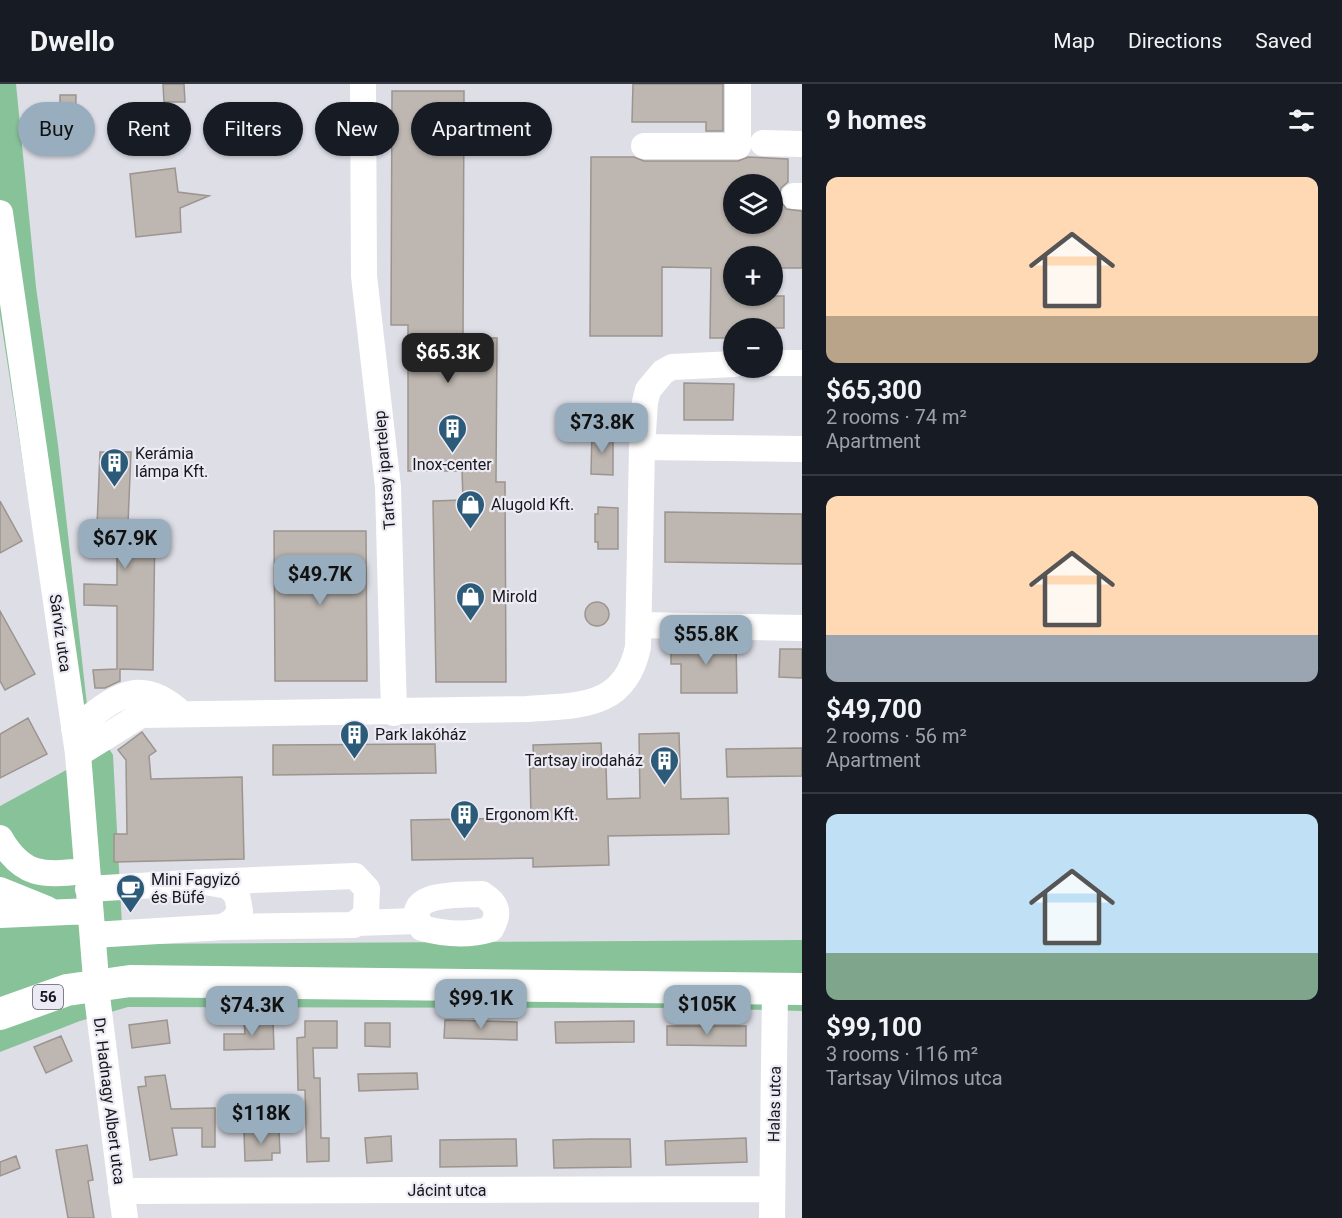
<!DOCTYPE html>
<meta charset="utf-8">
<style>
:root{--surface:#171b24;--page:#242831;--text:#f1f3f6;--muted:#9ea1a6;--line:#363941;--accent:#98aebe}
body{margin:0;font-family:Roboto,sans-serif;background:var(--page);color:var(--text);height:100vh;display:flex;flex-direction:column;font-size:22px;white-space:nowrap}
*{box-sizing:border-box;margin:0}
p{font-size:20px;color:var(--muted)}
.icon{flex:none;width:33px;height:33px;fill:none;stroke:currentColor;stroke-width:2;stroke-linecap:round;stroke-linejoin:round}
.map{position:relative;flex:1;overflow:hidden}
.drawer{display:flex;flex-direction:column;background:var(--surface);width:540px}
.drawer>*{flex:none}
.banner{position:absolute;left:18px;top:18px;width:570px;height:54px;display:flex;gap:12px}
.buttons{position:absolute;left:723px;top:90px;display:grid;gap:12px}
.buttons a{display:grid;place-items:center;width:60px;height:60px;border-radius:50%;background:var(--surface);box-shadow:0 2px 4px #0004;font-size:30px}
.price{position:absolute;translate:-50% -51px;padding:0 14px;border-radius:12px;background:var(--accent);color:#111;font-size:20px;line-height:39px;filter:drop-shadow(0 2px 3px #0008)}
.price::after{content:'';position:absolute;left:50%;top:36px;width:18px;height:14px;margin-left:-9px;background:inherit;clip-path:polygon(0 0,100% 0,50% 100%)}
.price.current{background:#222;color:#fff}
ul{padding:0;list-style:none}
li{display:grid;align-content:center;gap:12px;height:318px;padding:0 24px}
li+li{border-top:2px solid var(--line)}
li span{display:grid;place-items:center;height:186px;border-radius:12px;color:#555}
li>.icon{margin-inline-start:auto}
span .icon{width:108px;height:108px;fill:#fffc;stroke-width:1}
li b{font-size:26px}
h2{display:flex;justify-content:space-between;align-items:center;height:72px;padding:0 24px;font-size:26px}
.pill{padding:0 21px;border-radius:27px;background:var(--surface);box-shadow:0 2px 4px #0004;font-size:21px;line-height:54px}
.pill.current{background:var(--accent);color:#111}
header{display:flex;align-items:center;gap:36px;box-sizing:border-box;height:84px;padding:0 30px;background:var(--surface);border-bottom:2px solid var(--line)}
header strong{font-size:28px}
nav{display:flex;gap:33px;margin-inline-start:auto;font-size:21px}
main{display:flex;flex:1;min-height:0}
.map>svg:first-child{display:block}
</style>
<header>
<strong>Dwello</strong>
<nav><a>Map</a><a>Directions</a><a>Saved</a></nav>
</header>
<main>
<div class="map">
<svg width="802" height="1134" viewBox="0 0 802 1134">
<rect width="100%" height="100%" fill="#dedee7"/>
<path fill="#88c299" d="M0,0H16L36,203L58,361L88,630L113,671L123,860L802,856V927L695,924L128,923L80,937L0,968V722L70,684L0,231Z"/>
<path fill="#beb6b0" stroke="#9c948e" stroke-width="1.5" fill-rule="evenodd" d="M163,0H184L185,18H164Z
M633,0H723V47H706V38H632Z
M392,7H464L463,254H497L496,398H505L506,598H436L433,417L463,416L462,387H408V241H391Z
M60,11H76L75,49H60Z
M591,73H634L644,77H738L748,73L788,75V98L781,104L779,113L786,125L802,127V184H772V172H734V212H784V244H734V254H710L711,184L662,183V252H590ZM734,100H772V140H734Z
M175,84L178,108L209,112L180,124L181,148L136,153L130,90Z
M684,299L734,300L733,336H684Z
M592,348L613,349V391L591,390Z
M100,368H131L128,439L155,440L153,586L120,585V597L105,604H95L93,586L117,585V522L84,521V500L117,501V469L96,467Z
M0,417L22,457L0,469Z
M598,423L618,424V465H598V458H595V430H598Z
M665,428L802,430V480L665,478Z
M274,447H366L367,597H275Z
M585 530a12 12 0 1 1 24 0a12 12 0 1 1-24 0Z
M0,527L35,590L5,606L0,597Z
M671,557L736,558L737,609H681V580H671Z
M780,565H802V594L779,593Z
M28,634L47,670L0,694V650Z
M142,648L156,667L149,672L151,695L242,693L244,775L114,778V750H127L126,676L118,666Z
M679,649L681,715L728,714L729,750L608,752L609,781L533,783V774L412,776L411,736L531,734L530,684H534L533,661L601,659L602,681H606L607,715L640,714L639,650Z
M435,660L436,689L273,691V661Z
M802,664V692L727,693L726,665Z
M167,936L170,959L132,964L129,941Z
M244,936H273L274,965L224,966V950H245Z
M445,936L517,938V956L444,954Z
M305,937H337V964H313L314,994H320L321,1054H329V1077L307,1078L305,1006H298L297,954L305,953Z
M634,937V958L556,959L555,938Z
M365,939H390V963L365,962Z
M667,942H746V962L667,961Z
M61,952L72,977L46,989L34,963Z
M417,989L418,1005L359,1007L358,990Z
M165,991L171,1025L215,1024V1063H202V1044H172L177,1071L150,1076L138,1003L146,1002L145,993Z
M279,1046L280,1069H272V1076L245,1077L244,1047Z
M391,1052L392,1077L367,1079L365,1054Z
M746,1054L747,1078L666,1081L665,1057Z
M516,1055L517,1082L440,1083V1056Z
M591,1055H630L631,1083L554,1084L553,1056Z
M87,1061L93,1096L88,1097L94,1134H68L56,1066Z
M16,1072L20,1084L0,1092V1078Z"/>
<g fill="none" stroke-linecap="round" stroke-linejoin="round">
<path stroke="#fff" stroke-width="26" d="M363,0L364,192L388,403L394,629
M763,59L802,60
M644,62H738V0
M794,112H802
M0,129L78,670L98,920L125,1134
M772,279H802
M642,363L802,365
M639,541L802,544
M74,645C114,615 138,589 182,630
M78,670L141,631L527,625C579,621 625,625 638,563L642,363L645,318L648,306L663,288L672,283L734,280
M0,754C23,794 44,791 86,787
M205,798L355,792L367,805L366,830L354,841L223,843
M88,805L205,798L228,802L237,811L240,827L233,837L223,843L93,851
M0,806L47,825
M482,810C498,820 500,829 491,845C468,852 444,850 422,844C398,807 463,811 482,810Z
M0,831L90,827
M356,839L417,837
M121,1107L772,1105
M772,1134L775,905"/>
<path stroke="#fff" stroke-width="32" d="M0,930L67,906L130,897L802,905"/>
</g>
<defs>
<symbol id="building-pin" viewBox="-11 -11 22 30"><path d="M0 17L-7.5 6A9.5 9.5 0 1 1 7.5 6Z" fill="#2c5a79" stroke="#ecebf5"/><path d="M-4-6H4V6H1V3H-1V6H-4ZM-2.5-4.3h1.7v1.8h-1.7ZM.8-4.3h1.7v1.8H.8ZM-2.5-1h1.7V.8h-1.7ZM.8-1h1.7V.8H.8Z" fill="#fff"/></symbol>
<symbol id="shop-pin" viewBox="-11 -11 22 30"><path d="M0 17L-7.5 6A9.5 9.5 0 1 1 7.5 6Z" fill="#2c5a79" stroke="#ecebf5"/><path d="M-5-2.5h2.3a2.7 3.5 0 0 1 5.4 0H5L5.5 6h-11ZM-1.5-2.5h3a1.5 2.3 0 0 0-3 0Z" fill="#fff"/></symbol>
<symbol id="cafe-pin" viewBox="-11 -11 22 30"><path d="M0 17L-7.5 6A9.5 9.5 0 1 1 7.5 6Z" fill="#2c5a79" stroke="#ecebf5"/><path d="M-5.5-4.5H6V0H3Q3 3.5 0 3.5H-2.5Q-5.5 3.5-5.5 0ZM3-3.2v2h1.7v-2ZM-6 4.5H4V6H-6Z" fill="#fff"/></symbol>
</defs>
<g fill-rule="evenodd">
<use href="#building-pin" x="436" y="328" width="33" height="45"/>
<use href="#building-pin" x="98" y="362" width="33" height="45"/>
<use href="#shop-pin" x="454" y="404" width="33" height="45"/>
<use href="#shop-pin" x="454" y="496" width="33" height="45"/>
<use href="#building-pin" x="338" y="634" width="33" height="45"/>
<use href="#building-pin" x="648" y="660" width="33" height="45"/>
<use href="#building-pin" x="448" y="714" width="33" height="45"/>
<use href="#cafe-pin" x="114" y="788" width="33" height="45"/>
</g>
<g text-anchor="middle" stroke-width="4.5" stroke-linejoin="round" paint-order="stroke">
<rect fill="#ecebf5" stroke="#57575c" stroke-width="1.5" x="33" y="901" width="30" height="24" rx="4.5"/>
<g font-size="15" font-weight="bold" fill="#17171a">
<text x="48" y="918">56</text>
</g>
<g font-size="16" fill="#17171a" stroke="#ecebf5" text-anchor="start">
<text x="135" y="375">Kerámia<tspan x="135" dy="18">lámpa Kft.</tspan></text>
<text x="452" y="386" text-anchor="middle">Inox-center</text>
<text x="491" y="426">Alugold Kft.</text>
<text x="492" y="518">Mirold</text>
<text x="375" y="656">Park lakóház</text>
<text x="643" y="682" text-anchor="end">Tartsay irodaház</text>
<text x="485" y="736">Ergonom Kft.</text>
<text x="151" y="801">Mini Fagyizó<tspan x="151" dy="18">és Büfé</tspan></text>
</g>
<g font-size="16" fill="#17171a" stroke="#ecebf5">
<text transform="translate(384 386) rotate(-95)" y="6">Tartsay ipartelep</text>
<text transform="translate(61 549) rotate(82)" y="6">Sárvíz utca</text>
<text transform="translate(110 1017) rotate(83)" y="6">Dr. Hadnagy Albert utca</text>
<text transform="translate(774 1020) rotate(-89)" y="6">Halas utca</text>
<text x="447" y="1112">Jácint utca</text>
</g>
</g>
</svg>
<div class="buttons">
<a><svg class="icon" aria-label="layers" viewBox="0 0 24 24"><path d="M12 4l9 5-9 5-9-5zM3 14l9 5 9-5"/></svg></a>
<a>+</a>
<a>−</a>
</div>
<b class="price current" style="left:448px;top:300px">$65.3K</b>
<b class="price" style="left:602px;top:370px">$73.8K</b>
<b class="price" style="left:125px;top:486px">$67.9K</b>
<b class="price" style="left:320px;top:522px">$49.7K</b>
<b class="price" style="left:706px;top:582px">$55.8K</b>
<b class="price" style="left:481px;top:946px">$99.1K</b>
<b class="price" style="left:707px;top:952px">$105K</b>
<b class="price" style="left:252px;top:953px">$74.3K</b>
<b class="price" style="left:261px;top:1061px">$118K</b>
<div class="banner">
<a class="pill current">Buy</a>
<a class="pill">Rent</a>
<a class="pill">Filters</a>
<a class="pill">New</a>
<a class="pill">Apartment</a>
</div>
</div>
<section class="drawer">
<h2>9 homes<svg class="icon" aria-label="filters" viewBox="0 0 24 24"><path d="M4 7h16M4 17h16"/><circle cx="9" cy="7" r="2"/><circle cx="15" cy="17" r="2"/></svg></h2>
<ul>
<li><span style="background:linear-gradient(#ffd9b3 75%,#b9a48a 0)"><svg class="icon" aria-label="home" viewBox="0 0 24 24"><path d="M3 11l9-7 9 7M6 9v11h12V9"/></svg></span><div><b>$65,300</b><p>2 rooms · 74 m²</p><p>Apartment</p></div></li>
<li><span style="background:linear-gradient(#ffd9b3 75%,#9aa5b1 0)"><svg class="icon" aria-label="home" viewBox="0 0 24 24"><path d="M3 11l9-7 9 7M6 9v11h12V9"/></svg></span><div><b>$49,700</b><p>2 rooms · 56 m²</p><p>Apartment</p></div></li>
<li><span style="background:linear-gradient(#bfe0f5 75%,#7fa58c 0)"><svg class="icon" aria-label="home" viewBox="0 0 24 24"><path d="M3 11l9-7 9 7M6 9v11h12V9"/></svg></span><div><b>$99,100</b><p>3 rooms · 116 m²</p><p>Tartsay Vilmos utca</p></div></li>
</ul>
</section>
</main>
